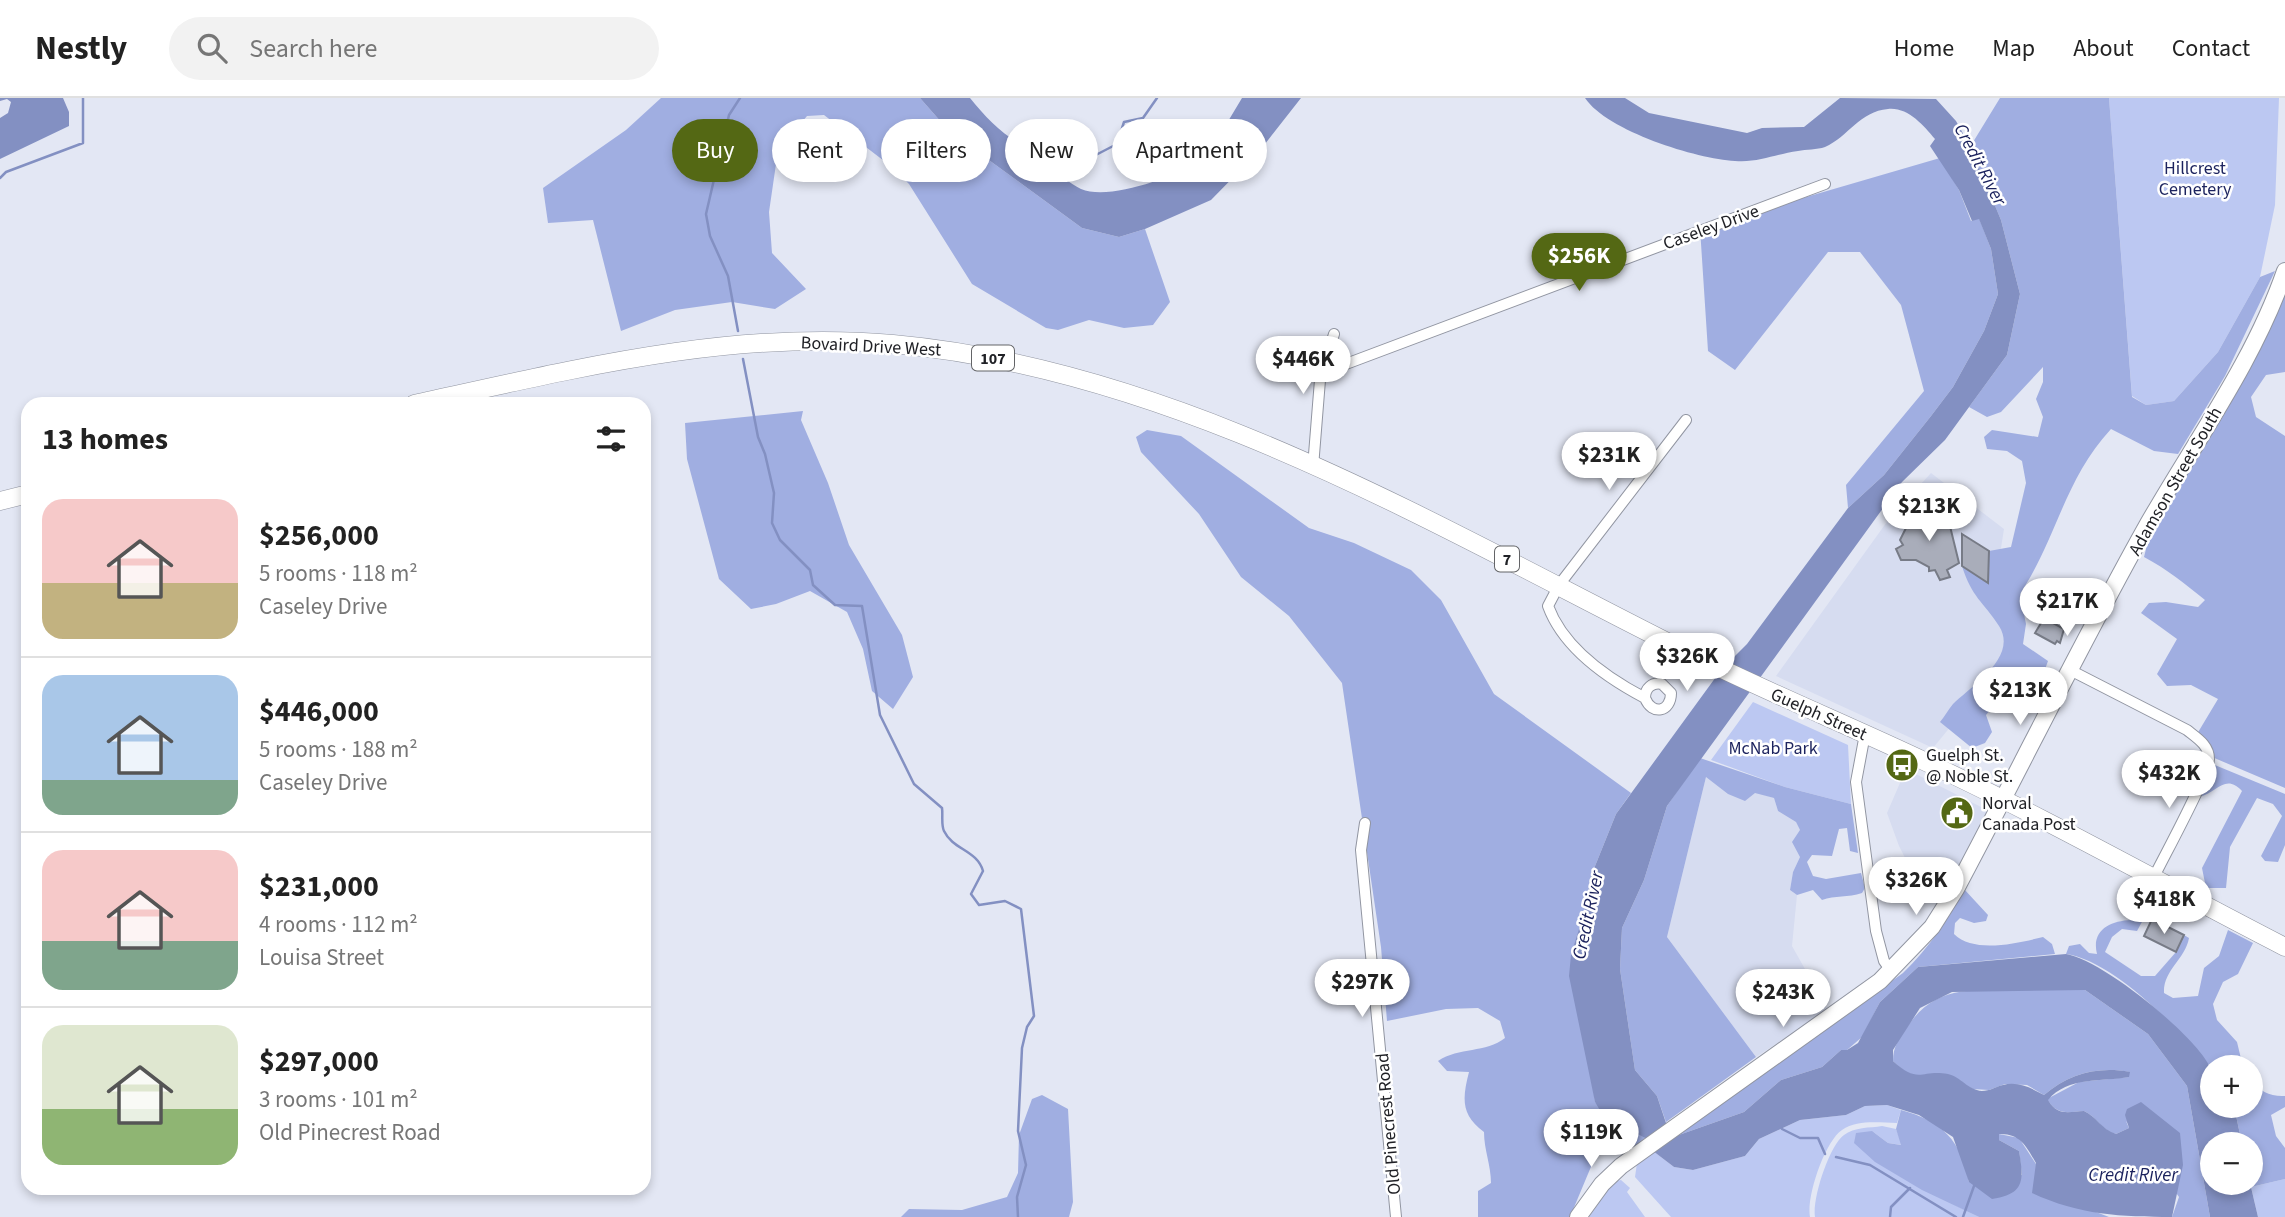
<!DOCTYPE html>
<meta charset="utf-8">
<style>
:root{--surface:#fff;--page:#f2f2f2;--text:#222;--muted:#767676;--line:#e0e0e0;--accent:#546814}
body{margin:0;font-family:"Source Sans 3",sans-serif;background:var(--page);color:var(--text);height:100vh;display:flex;flex-direction:column;font-size:26px;white-space:nowrap}
*{box-sizing:border-box;margin:0}
p{font-size:23px;color:var(--muted)}
.icon{flex:none;width:38px;height:38px;fill:none;stroke:currentColor;stroke-width:2;stroke-linecap:round;stroke-linejoin:round}
.map{position:relative;flex:1;overflow:hidden}
.drawer{position:absolute;left:21px;top:299px;width:630px;height:798px;display:flex;flex-direction:column;background:var(--surface);border-radius:21px;box-shadow:0 4px 10px #0003}
.drawer>*{flex:none}
.hud{position:absolute;left:672px;top:21px;width:665px;height:63px;display:flex;gap:14px}
.controls{position:absolute;left:2200px;top:957px;display:grid;gap:14px}
.controls a{display:grid;place-items:center;width:63px;height:63px;border-radius:50%;background:var(--surface);box-shadow:0 4px 10px #0003;font-size:35px}
.price{position:absolute;translate:-50% -60px;padding:0 16px;border-radius:24px;background:#fff;color:#222;font-size:23px;line-height:46px;filter:drop-shadow(0 2px 4px #0008)}
.price::after{content:'';position:absolute;left:50%;top:42px;width:21px;height:16px;margin-left:-10px;background:inherit;clip-path:polygon(0 0,100% 0,50% 100%)}
.price.active{background:var(--accent);color:#fff}
ul{padding:0;list-style:none}
li{display:flex;align-items:center;gap:21px;height:175px;padding:0 21px}
li+li{border-top:2px solid var(--line)}
li span{display:grid;place-items:center;flex:none;width:196px;height:140px;border-radius:21px;color:#555}
li>.icon{margin-inline-start:auto}
span .icon{width:84px;height:84px;fill:#fffc;stroke-width:1}
li b{font-size:30px}
h2{display:flex;justify-content:space-between;align-items:center;height:84px;padding:0 21px;font-size:30px}
.chip{padding:0 24px;border-radius:32px;background:var(--surface);box-shadow:0 4px 10px #0003;font-size:24px;line-height:63px}
.chip.active{background:var(--accent);color:#fff}
header{display:flex;align-items:center;gap:42px;box-sizing:border-box;height:98px;padding:0 35px;background:var(--surface);border-bottom:2px solid var(--line)}
header strong{font-size:33px}
nav{display:flex;gap:38px;margin-inline-start:auto;font-size:24px}
.search{width:490px;height:63px;background:var(--page);display:flex;align-items:center;gap:18px;box-sizing:border-box;padding:0 24px;border-radius:38px;color:var(--muted);font-size:26px}
.map>svg:first-child{display:block}
</style>
<header>
<strong>Nestly</strong>
<div class="search"><svg class="icon" aria-label="search" viewBox="0 0 24 24"><circle cx="10" cy="10" r="6"/><path d="M15 15l6 6"/></svg>Search here</div>
<nav><a>Home</a><a>Map</a><a>About</a><a>Contact</a></nav>
</header>
<div class="map">
<svg width="2285" height="1119" viewBox="0 0 2285 1119">
<rect width="100%" height="100%" fill="#e3e7f4"/>
<path fill="#d6dcf0" d="M1931,375L2004,431L1995,488L2009,550L1987,584L1933,650L1776,578L1889,421Z
M1906,671L1989,713L1940,806L1925,799L1899,748L1887,715Z
M1706,679L1774,700L1778,713L1796,724L1800,732V759L1793,774L1790,792L1797,797L1792,848L1828,912L1756,959L1667,839Z"/>
<path fill="#bcc8f2" d="M2109,0H2279L2275,107L2260,179L2218,254L2174,303L2146,307L2132,298Z
M1753,604L1848,647L1851,706L1785,689L1711,662Z
M1887,1007L1901,1012L1897,1025C1880,1025 1858,1021 1842,1032C1825,1043 1806,1099 1810,1119H1671L1635,1079L1637,1065L1653,1053L1674,1069L1693,1072L1745,1058L1759,1041L1800,1022L1846,1017L1865,1008Z
M1882,1028L1896,1031L1902,1047L1888,1045L1872,1033L1953,1106L1979,1119H1815C1812,1101 1829,1048 1844,1037C1854,1029 1870,1030 1882,1028Z
M2285,1081V1119H2258L2251,1089Z
M1621,1082L1630,1090L1627,1094L1645,1119H1589L1599,1105L1596,1102L1616,1083Z"/>
<path fill="#a0aee1" d="M661,0H920L949,33L1082,130L1119,139L1145,131L1170,204L1153,227L1124,230L1089,222L1058,232L1046,230L972,186L909,86L892,69L824,17L807,18L791,37L776,66L769,114L772,155L806,191L775,211L732,204L675,212L621,233L593,122L548,125L543,90L626,32Z
M2000,0H2109L2132,299L2146,307L2174,303L2218,254L2260,179L2275,173L2225,278L2178,356L2154,353L2111,331C2064,382 2057,440 2020,496L2026,526L2023,546L2048,563L2042,580L2007,577L2001,599L1986,617L1992,634L1985,645L1972,650L1940,624C1945,618 1948,612 1953,606C1970,589 2019,559 1999,528C1983,503 1972,500 1962,468L1988,484L1989,453L2011,449L2026,385L2022,363L2007,353L1987,351L1984,339L1992,332L2038,339L2043,319L2036,301L2043,284V269L2001,314L1987,319L1969,309L2007,257L2020,196L2001,122L1970,49Z
M1940,60L1959,92L1971,123L1979,120L1991,151L1998,196L1984,233L1953,289L1931,318L1884,377L1848,410L1846,387L1924,293L1901,207L1860,154H1828L1735,272L1708,253L1700,130Z
M2285,189V274L2266,277L2251,299L2256,319L2285,338V690L2212,659L2197,636L2218,601L2191,587L2167,588L2157,576L2177,541L2141,515L2149,505L2166,504L2198,509L2205,502C2185,486 2167,471 2144,459L2149,439Z
M803,313L801,322L828,385L849,447L902,537L913,579L893,611L872,593L863,551L847,514L810,493L776,506L751,511L719,481L687,361L685,325Z
M1147,332L1181,338L1309,430L1354,445L1411,472L1441,502L1494,596L1631,695L1616,716L1591,778L1584,815L1595,1004L1645,1040L1629,1053L1603,1040L1570,1119H1478V1093L1491,1085C1491,1067 1484,1052 1484,1034C1461,1017 1462,1001 1469,974L1447,973L1438,963C1459,949 1486,955 1505,940L1500,923L1478,910L1446,911L1387,923L1381,849L1342,585L1289,518L1241,479L1199,416L1141,354L1136,339Z
M1700,660L1785,689L1851,706L1858,755L1850,753L1847,730L1839,731L1832,758L1812,757L1807,764L1813,778L1826,781L1861,775L1865,790L1862,795C1848,800 1835,797 1822,802L1813,792L1797,797L1790,792L1793,774L1800,759L1792,744L1800,732L1796,724L1778,713L1774,700L1755,695L1745,703L1728,696L1706,679L1667,839L1756,959L1666,1024L1657,998L1635,972L1620,871L1622,830L1644,782L1667,708Z
M2210,665L2285,696V747L2278,764L2265,763L2261,758L2282,718L2273,706L2257,700L2230,749L2226,790H2206L2202,770L2242,693C2225,675 2217,695 2199,699Z
M1964,791L1988,817L1986,823L1974,825L1960,820L1955,825L1954,836C1974,856 2018,845 2043,839L2052,846L2055,856L1918,869L1880,904L1862,939L1847,952H1841L1822,969L1781,982L1744,1014L1676,1038L1903,875C1929,850 1947,823 1964,791Z
M2149,795L2156,798L2137,833L2122,831L2112,839L2105,854L2141,878H2155L2176,854L2184,837L2189,840C2185,862 2163,872 2164,895L2173,900L2198,898L2204,870L2219,858L2228,832L2253,845L2238,876L2223,884L2213,906L2217,922L2237,944L2243,969L2212,971C2182,934 2115,863 2066,856L2069,848L2080,846L2089,855L2097,856C2091,832 2110,823 2131,822Z
M2018,891L2085,892L2148,936L2187,988L2210,1119H2172L2179,1099L2126,1023L2129,1030L2116,1036C2101,1032 2097,1019 2084,1013C2068,1014 2057,1018 2047,1001L2079,984L2129,979V974C2097,968 2069,976 2044,997L2027,987L2005,986L1989,992L1973,991L1938,977L1921,979L1905,974L1893,963C1893,949 1899,940 1907,929C1936,886 1972,893 2018,891Z
M2251,982C2259,993 2271,999 2285,998V1009L2271,1017L2276,1038L2285,1050V1081L2251,1089L2250,1046H2242L2234,1008H2250Z
M1042,997L1068,1011L1073,1104L1069,1119H901L909,1111L962,1112L1007,1099L1018,1075L1019,1037L1032,1001Z
M1901,1012C1942,1023 1961,1042 1969,1084L2022,1077L2019,1053L1999,1042V1036L2019,1040L2036,1066L2096,1114L2109,1119H1979L1922,1092L1875,1064L1854,1045L1856,1035L1872,1033L1888,1045L1901,1047L1896,1031Z"/>
<path fill="#8390c2" d="M0,0H63L69,14V28L0,61V20L8,15L11,4L7,1L0,3Z
M920,0H970C991,26 1014,49 1048,56L1049,69C1059,75 1070,86 1081,91C1109,103 1171,79 1197,66L1206,60L1242,0H1301L1261,51L1211,102L1145,131L1119,139L1082,130L949,33Z
M1585,0H1625L1649,15L1747,35L1762,30L1804,29L1840,0L1936,1L1956,23L1970,48L2001,122L2020,196L2007,257L1945,342L1902,384L1667,708L1644,782L1622,830L1620,871L1635,972L1657,998L1668,1031L1676,1038L1744,1014L1781,982L1822,969L1841,952H1847L1858,945L1880,904L1918,869L2066,856C2101,861 2197,938 2211,971C2215,980 2212,998 2212,1008H2234L2242,1046H2212V1085H2250L2258,1119H2210L2187,988L2148,936L2085,892L1952,894L1920,910L1893,952V963C1919,987 1921,971 1948,976C1961,979 1968,992 1982,993C1990,993 1995,989 2003,987C2018,983 2031,990 2044,997C2069,976 2097,968 2130,974L2129,979C2102,984 2068,978 2048,1002C2057,1018 2068,1014 2084,1013C2097,1019 2101,1031 2116,1036L2129,1030L2125,1017L2127,1011L2141,1004L2180,1035L2183,1067L2172,1119C2122,1119 2079,1117 2032,1095L2036,1065C2027,1049 2020,1035 1999,1036V1042L2019,1053C2024,1082 2025,1096 1992,1101L1969,1084L1953,1039L1919,1017L1887,1007L1865,1008L1846,1017L1800,1022L1759,1041L1745,1058L1693,1072L1674,1069L1653,1053L1645,1040L1636,1035L1623,1034L1604,1019L1595,1004L1569,878L1571,857L1584,815L1591,778L1616,716L1721,572L1747,546L1848,410L1884,377L1931,318L1953,289L1984,233L1998,196L1991,151L1979,121L1972,123L1959,92L1930,48L1935,41C1923,27 1908,9 1888,11C1860,13 1848,39 1825,49C1817,52 1806,51 1798,53C1776,56 1758,65 1735,63C1697,61 1607,33 1585,0Z"/>
<g fill="none" stroke-linecap="round" stroke-linejoin="round">
<path stroke="#8390c2" stroke-width="2.5" d="M1047,59L1090,60L1117,46L1124,24L1143,20L1157,0
M0,80L6,74L83,45V0
M738,233L728,178L710,138L706,116L729,17L740,0
M743,261L758,339L765,356L774,395L772,425L780,442L810,472L813,487L835,507L862,508L880,617L914,686L942,710C943,717 941,727 944,733C953,752 977,752 983,773L971,796L979,807L1005,803L1021,811L1034,918L1027,929L1022,950L1018,1033L1026,1067L1017,1099L1018,1119
M1782,1031L1800,1040H1818L1825,1056
M1836,1059L1870,1067L1956,1119
M1890,1119L1891,1109L1910,1090
M1963,1119L1974,1088"/>
</g>
<path fill="#a9adba" stroke="#777b86" stroke-width="2" d="M1924,410L1933,420H1948L1959,465L1947,472L1950,479L1940,482L1935,472L1929,473V469L1916,462H1901L1896,451L1903,447L1900,442L1907,428V418Z
M1962,436L1989,453L1988,485L1962,468Z
M2044,520L2064,531L2060,545L2057,543L2055,546L2035,535Z
M2152,821L2184,837L2176,854L2144,838Z"/>
<g fill="none" stroke-linecap="round" stroke-linejoin="round">
<defs>
<path id="minor" d="M1322,275L1825,86
M1313,369L1320,282L1334,236
M2070,572L2187,632C2197,640 2209,647 2209,661C2208,679 2163,760 2153,781
M1645,600C1645,590 1652,584 1662,586L1671,595C1671,614 1652,618 1645,600C1607,580 1563,549 1548,508L1559,487L1686,322
M1865,636L1856,684L1876,833L1884,863L1891,873
M1365,725L1361,752L1396,1119"/>
<path id="secondary" d="M1578,1119L1602,1086L1621,1068L1880,883L1932,829L1956,791C2021,669 2081,545 2149,424C2196,342 2254,263 2285,173"/>
<path id="primary" d="M414,306C571,272 730,231 893,246C1181,272 1442,432 1697,559C1772,596 1850,628 1926,664C2048,721 2166,788 2285,849
M0,403L28,396"/>
</defs>
<use href="#minor" stroke="#9195a1" stroke-width="12"/>
<use href="#secondary" stroke="#9195a1" stroke-width="18"/>
<use href="#primary" stroke="#9195a1" stroke-width="19"/>
<use href="#minor" stroke="#fff" stroke-width="10"/>
<use href="#secondary" stroke="#fff" stroke-width="16"/>
<use href="#primary" stroke="#fff" stroke-width="18"/>
</g>
<defs>
<symbol id="bus-disc" viewBox="-11 -11 22 22"><circle r="9.5" fill="#546814" stroke="#fff"/><path d="M-5-6H5V4H4V6H2V4H-2V6H-4V4H-5ZM-3.5-4V0h7V-4ZM-3.5 1.2v1.5H-2V1.2ZM2 1.2v1.5H3.5V1.2Z" fill="#fff"/></symbol>
<symbol id="civic-disc" viewBox="-11 -11 22 22"><circle r="9.5" fill="#546814" stroke="#fff"/><path d="M-.6-6.5H3V-4.5H.6V-3L4-1V1h2V6H-6V1h2V-1L-.6-3ZM-1.2 2.5V6h2.4V2.5Z" fill="#fff"/></symbol>
</defs>
<g fill-rule="evenodd">
<use href="#bus-disc" x="1883" y="648" width="38" height="38"/>
<use href="#civic-disc" x="1938" y="696" width="38" height="38"/>
</g>
<g text-anchor="middle" stroke-width="5" stroke-linejoin="round" paint-order="stroke">
<g fill="#fff" stroke="#636467" stroke-width="2">
<rect x="972" y="247.5" width="42" height="25" rx="5"/>
<rect x="1495" y="448.5" width="24" height="25" rx="5"/>
</g>
<g font-size="16" font-weight="bold" fill="#202126">
<text x="993" y="266">107</text>
<text x="1507" y="467">7</text>
</g>
<g font-size="18" fill="#1c235e" stroke="#fff">
<text x="2195" y="76">Hillcrest<tspan x="2195" dy="21">Cemetery</tspan></text>
<text x="1773" y="656">McNab Park</text>
</g>
<g font-size="18" fill="#202126" stroke="#fff">
<text transform="translate(1711 129) rotate(-20)" y="6">Caseley Drive</text>
<text transform="translate(871 248) rotate(3)" y="6">Bovaird Drive West</text>
<text transform="translate(2175 383) rotate(-60)" y="6">Adamson Street South</text>
<text transform="translate(1819 616) rotate(24)" y="6">Guelph Street</text>
<text transform="translate(1388 1026) rotate(-95)" y="6">Old Pinecrest Road</text>
</g>
<g font-size="18" fill="#202126" stroke="#fff" text-anchor="start">
<text x="1926" y="663">Guelph St.<tspan x="1926" dy="21">@ Noble St.</tspan></text>
<text x="1982" y="711">Norval<tspan x="1982" dy="21">Canada Post</tspan></text>
</g>
<g font-size="19" font-style="italic" fill="#1a215c" stroke="#fff">
<text transform="translate(1981 66) rotate(62)" y="7">Credit River</text>
<text transform="translate(1587 817) rotate(-78)" y="7">Credit River</text>
<text x="2133" y="1083">Credit River</text>
</g>
</g>
</svg>
<div class="controls">
<a>+</a>
<a>−</a>
</div>
<b class="price active" style="left:1579px;top:195px">$256K</b>
<b class="price" style="left:1303px;top:298px">$446K</b>
<b class="price" style="left:1609px;top:394px">$231K</b>
<b class="price" style="left:1929px;top:445px">$213K</b>
<b class="price" style="left:2067px;top:540px">$217K</b>
<b class="price" style="left:1687px;top:595px">$326K</b>
<b class="price" style="left:2020px;top:629px">$213K</b>
<b class="price" style="left:2169px;top:712px">$432K</b>
<b class="price" style="left:1916px;top:819px">$326K</b>
<b class="price" style="left:2164px;top:838px">$418K</b>
<b class="price" style="left:1362px;top:921px">$297K</b>
<b class="price" style="left:1783px;top:931px">$243K</b>
<b class="price" style="left:1591px;top:1071px">$119K</b>
<div class="hud">
<a class="chip active">Buy</a>
<a class="chip">Rent</a>
<a class="chip">Filters</a>
<a class="chip">New</a>
<a class="chip">Apartment</a>
</div>
<section class="drawer">
<h2>13 homes<svg class="icon" aria-label="filters" viewBox="0 0 24 24"><path d="M4 7h16M4 17h16"/><circle cx="9" cy="7" r="2"/><circle cx="15" cy="17" r="2"/></svg></h2>
<ul>
<li><span style="background:linear-gradient(#f6c9c9 60%,#c2b280 0)"><svg class="icon" aria-label="home" viewBox="0 0 24 24"><path d="M3 11l9-7 9 7M6 9v11h12V9"/></svg></span><div><b>$256,000</b><p>5 rooms · 118 m²</p><p>Caseley Drive</p></div></li>
<li><span style="background:linear-gradient(#a9c7e8 75%,#7fa58c 0)"><svg class="icon" aria-label="home" viewBox="0 0 24 24"><path d="M3 11l9-7 9 7M6 9v11h12V9"/></svg></span><div><b>$446,000</b><p>5 rooms · 188 m²</p><p>Caseley Drive</p></div></li>
<li><span style="background:linear-gradient(#f6c9c9 65%,#7fa58c 0)"><svg class="icon" aria-label="home" viewBox="0 0 24 24"><path d="M3 11l9-7 9 7M6 9v11h12V9"/></svg></span><div><b>$231,000</b><p>4 rooms · 112 m²</p><p>Louisa Street</p></div></li>
<li><span style="background:linear-gradient(#dfe7d0 60%,#8fb573 0)"><svg class="icon" aria-label="home" viewBox="0 0 24 24"><path d="M3 11l9-7 9 7M6 9v11h12V9"/></svg></span><div><b>$297,000</b><p>3 rooms · 101 m²</p><p>Old Pinecrest Road</p></div></li>
</ul>
</section>
</div>
